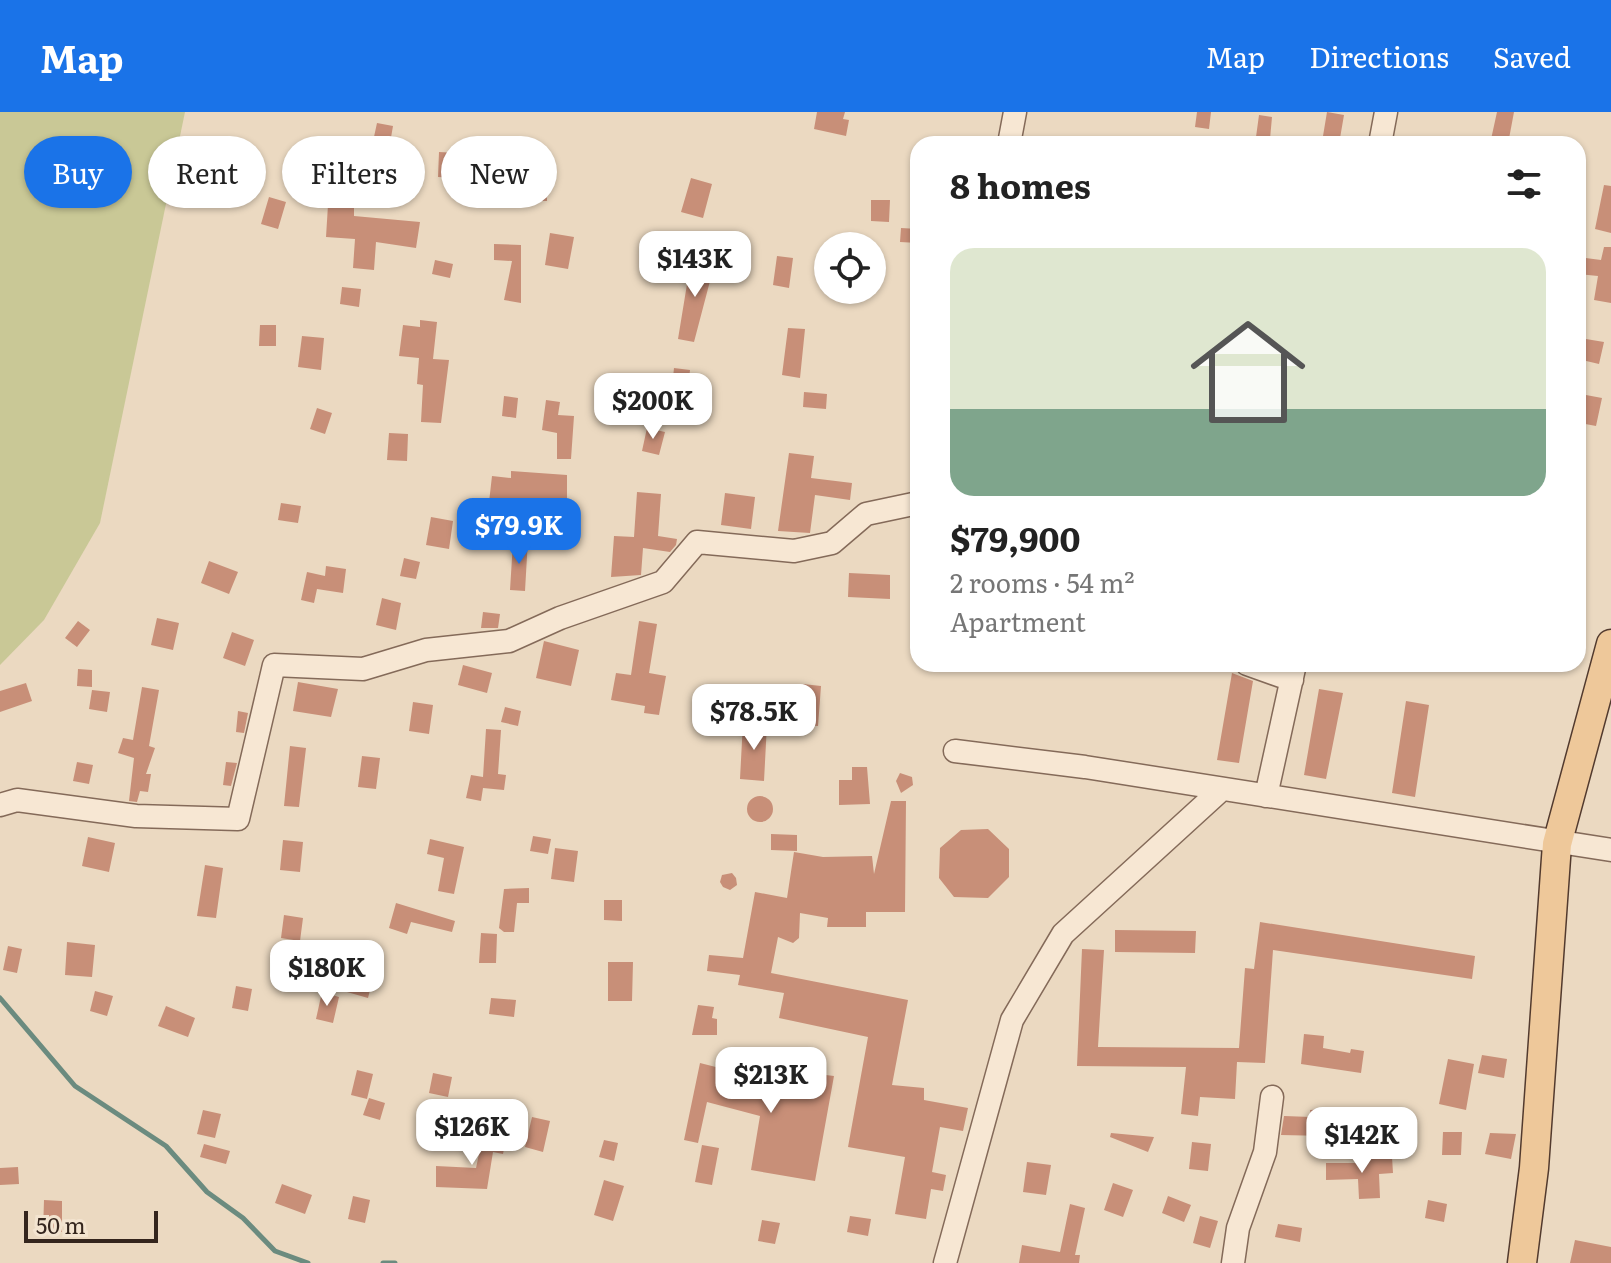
<!DOCTYPE html>
<meta charset="utf-8">
<style>
:root{--surface:#fff;--page:#f6f6f6;--text:#222;--muted:#767676;--accent:#1a73e8}
body{margin:0;font-family:Literata,serif;background:var(--page);color:var(--text);height:100vh;display:flex;flex-direction:column;font-size:30px;white-space:nowrap}
*{box-sizing:border-box;margin:0}
p{font-size:26px;color:var(--muted)}
.icon{flex:none;width:44px;height:44px;fill:none;stroke:currentColor;stroke-width:2;stroke-linecap:round;stroke-linejoin:round}
.map{position:relative;flex:1;overflow:hidden}
.details{position:absolute;left:910px;top:24px;width:676px;height:536px;display:flex;flex-direction:column;background:var(--surface);border-radius:24px;box-shadow:0 2px 6px #0004}
.details>*{flex:none}
.top-card{position:absolute;left:24px;top:24px;width:760px;height:72px;display:flex;gap:16px}
.fabs{position:absolute;left:814px;top:120px;display:grid;gap:16px}
.fabs a{display:grid;place-items:center;width:72px;height:72px;border-radius:50%;background:var(--surface);box-shadow:0 2px 6px #0004;font-size:40px}
.scale{position:absolute;left:24px;bottom:20px;width:134px;box-sizing:border-box;padding-left:8px;border:4px solid #34251d;border-top:0;font-size:22px;line-height:28px;white-space:nowrap;color:#34251d;-webkit-text-stroke:6px #f3e4d0;paint-order:stroke}
.price{position:absolute;translate:-50% -68px;padding:0 18px;border-radius:16px;background:#fff;color:#222;font-size:26px;line-height:52px;filter:drop-shadow(0 2px 4px #0008)}
.price::after{content:'';position:absolute;left:50%;top:48px;width:24px;height:18px;margin-left:-12px;background:inherit;clip-path:polygon(0 0,100% 0,50% 100%)}
.price.active{background:var(--accent);color:#fff}
ul{padding:0;list-style:none}
li{display:grid;align-content:center;gap:16px;height:424px;padding:0 40px}
li span{display:grid;place-items:center;height:248px;border-radius:24px;color:#555}
li>.icon{margin-inline-start:auto}
span .icon{width:144px;height:144px;fill:#fffc;stroke-width:1}
li b{font-size:34px}
h2{display:flex;justify-content:space-between;align-items:center;height:96px;padding:0 40px;font-size:34px}
.tag{padding:0 28px;border-radius:36px;background:var(--surface);box-shadow:0 2px 6px #0004;font-size:28px;line-height:72px}
.tag.active{background:var(--accent);color:#fff}
header{display:flex;align-items:center;gap:48px;box-sizing:border-box;height:112px;padding:0 40px;background:var(--accent);color:#fff}
header strong{font-size:38px}
nav{display:flex;gap:44px;margin-inline-start:auto;font-size:28px}
.map>svg:first-child{display:block}
</style>
<header>
<strong>Map</strong>
<nav><a>Map</a><a>Directions</a><a>Saved</a></nav>
</header>
<div class="map">
<svg width="1611" height="1151" viewBox="0 0 1611 1151">
<rect width="100%" height="100%" fill="#ebd9c1"/>
<path fill="#c9c896" d="M0,0H185L100,411L44,508L0,553Z"/>
<g fill="none" stroke-linecap="round" stroke-linejoin="round">
<path stroke="#6b8b7f" stroke-width="5" d="M0,886L75,974L166,1034L207,1080L243,1106L275,1139L308,1151
M383,1151H395"/>
</g>
<path fill="#c88f78" d="M817,0H845L843,7L849,8L846,24L814,17Z
M1197,0H1211L1209,17L1195,15Z
M1327,0L1344,3L1339,32L1322,30Z
M1497,0H1514L1508,32H1490Z
M1259,3L1272,5L1270,27L1256,25Z
M377,11L393,14L389,37L372,34Z
M499,31L515,36L511,49L496,44Z
M439,40L458,41L457,66L438,65Z
M547,65V89H532L531,66Z
M691,66L712,72L703,106L681,100Z
M1604,73L1611,74V121L1595,117Z
M269,85L286,90L278,117L261,112Z
M871,88H890L889,110L871,109Z
M328,93L354,95V104L420,110L416,136L376,130L374,158L353,156L355,127L326,125Z
M901,116L918,117V131L900,130Z
M550,121L574,125L568,157L545,153Z
M494,132L521,133V191L504,188L512,149L494,148Z
M1604,135H1611V191L1594,188L1598,164L1578,162V145L1601,148Z
M777,144L793,146L789,176L773,173Z
M697,147L715,150L694,230L678,227L689,160L694,161Z
M435,148L453,152L450,166L432,162Z
M342,175L361,177L359,195L340,192Z
M420,208L437,210L433,247L449,248L441,311L421,310L423,273L417,272L419,246L399,244L403,213L420,215Z
M260,213H276V234H259Z
M788,216L805,217L800,266L782,263Z
M302,224L324,226L321,258L298,255Z
M1586,227L1604,230L1599,252L1582,248Z
M674,256L690,258L687,286L671,284Z
M804,280L827,282L826,297L803,295Z
M1586,283L1602,286L1596,314L1580,311Z
M504,284L518,286L516,306L502,304Z
M546,288L560,290L558,303L574,304L571,347H557V321L542,318Z
M317,296L332,301L325,322L310,317Z
M647,316L665,320L659,343L642,339Z
M389,321L408,322L407,349L387,348Z
M789,341L814,344L811,366L852,371L850,388L815,383L810,421L778,419Z
M511,359L567,363V387H524L522,403L488,399L492,364L511,366Z
M637,380L661,382L658,424L677,427L676,433L670,440L643,436L641,463L611,465L614,424L634,425Z
M725,381L755,385L751,417L721,413Z
M281,391L301,394L298,411L278,408Z
M570,398V417L555,418L554,399Z
M431,405L453,409L449,437L426,433Z
M528,427L525,479L510,478L513,430Z
M404,446L420,450L416,467L400,464Z
M209,449L238,460L229,482L201,471Z
M326,454L346,457L343,481L317,477L314,491L301,488L307,460L325,464Z
M849,461L890,463V487L848,485Z
M382,486L401,491L396,518L376,513Z
M483,500L500,502L498,516H481Z
M157,506L179,511L173,538L151,533Z
M78,509L90,518L77,535L65,526Z
M639,509L657,512L649,561L666,564L659,603L644,601L645,594L611,588L616,561L631,563Z
M232,520L254,528L245,554L223,546Z
M544,529L579,538L571,574L536,566Z
M463,553L492,561L487,581L458,573Z
M78,557L92,558V575L77,574Z
M1232,561L1253,569L1239,651L1217,648Z
M298,570L338,577L331,605L293,599Z
M26,571L32,589L0,600V579Z
M803,572L821,574L818,614L756,610L758,582L802,585Z
M142,575L159,578L149,634L155,636L146,662H151L148,680L140,679L137,690L129,689L134,646L118,641L123,626L133,628Z
M1319,577L1343,581L1326,667L1304,663Z
M92,578L110,580L107,600L89,597Z
M1406,589L1429,593L1415,685L1392,681Z
M413,590L433,593L429,622L409,619Z
M505,595L521,599L518,614L501,610Z
M238,599L248,601L244,621L236,620Z
M743,610L767,612L764,669L740,667Z
M486,617L501,618L498,662L506,663L504,678L483,676L481,689L466,686L471,663L483,665Z
M290,634L306,636L299,695L284,694Z
M362,644L380,646L376,677L358,675Z
M77,650L93,653L89,672L73,669Z
M226,650L237,651L231,674L223,673Z
M852,655H867L870,692L839,693V668H852Z
M900,661L912,665L913,673L901,681L896,669Z
M747 697a13 13 0 1 1 26 0a13 13 0 1 1-26 0Z
M891,689H906L905,800H866V815H827L828,806L800,801L799,826L793,831L778,825L771,861L908,888L892,973L924,976V988L968,996L963,1019L940,1015L932,1060L946,1063L943,1079L931,1077L926,1107L895,1102L905,1045L848,1035L868,925L779,906L784,881L738,873L740,863L707,859L709,843L743,846L755,780L787,786L794,740L823,745L872,744L874,762Z
M988,717L1009,737V765L988,786L954,785L939,766L940,736L961,718Z
M771,722L797,723V739L771,738Z
M533,724L551,727L548,742L530,739Z
M88,725L115,731L109,760L82,754Z
M430,727L464,735L454,782L438,779L444,746L427,742Z
M283,728L303,730L300,760L280,758Z
M555,736L578,739L574,770L551,767Z
M205,753L223,756L216,806L197,804Z
M732,761L736,766L737,773L730,778L723,775L720,770L722,763Z
M529,776V791H517L514,820H504L499,816L504,777Z
M604,788H622V809L604,808Z
M396,791L455,809L452,820L411,810L407,822L389,816Z
M284,803L303,806L300,829L281,826Z
M1260,810L1475,844L1472,867L1273,838L1265,951L1237,950L1235,987L1200,985L1198,1004L1181,1002L1186,955L1077,954L1082,837L1104,838L1098,935L1239,936L1245,856L1254,857Z
M1115,818L1196,819L1195,841L1115,840Z
M481,821L497,822L496,851H479Z
M67,830L95,833L92,865L65,863Z
M335,830L351,834L346,852L330,847Z
M8,834L22,837L17,861L3,858Z
M608,850H633L632,889H608Z
M344,863L372,870L368,886L340,878Z
M236,874L252,877L248,899L232,896Z
M95,879L113,884L107,904L90,899Z
M322,880L339,885L333,911L316,907Z
M491,886L516,888L514,905L489,902Z
M698,893L714,895L712,906L717,907V923H692Z
M166,894L195,906L188,925L158,914Z
M1304,922L1324,924L1323,936L1350,941L1351,937L1364,939L1361,961L1301,952Z
M1482,943L1507,947L1504,966L1478,961Z
M1448,947L1474,952L1466,998L1439,992Z
M700,951L767,968L769,956L834,964L815,1069L751,1058L760,1004L707,990L698,1031L684,1028Z
M357,958L373,962L367,987L351,983Z
M433,961L452,965L448,985L429,981Z
M369,986L385,991L380,1008L363,1003Z
M1325,997L1327,1024L1281,1023L1284,1004L1311,1005L1310,998Z
M203,998L221,1002L215,1026L197,1022Z
M532,1005L550,1009L543,1040L525,1035Z
M484,1019L506,1027L503,1042L493,1040L487,1077L436,1075V1054L476,1056Z
M1443,1020H1462L1461,1043H1442Z
M1111,1021L1154,1025L1148,1040L1110,1025Z
M1490,1021L1516,1022L1511,1047L1485,1042Z
M604,1028L618,1031L614,1049L599,1045Z
M1192,1030L1211,1032L1208,1059L1189,1057Z
M204,1032L230,1039L226,1052L200,1045Z
M702,1033L719,1036L712,1073L695,1070Z
M1392,1045L1393,1061L1379,1062L1380,1086L1359,1087L1358,1067L1326,1068V1051H1367L1366,1047Z
M1027,1050L1051,1053L1046,1083L1023,1080Z
M18,1055L19,1072L0,1073V1056Z
M604,1068L624,1074L613,1109L594,1103Z
M1113,1071L1133,1078L1123,1105L1104,1098Z
M282,1072L312,1083L305,1102L275,1091Z
M353,1084L370,1088L365,1111L348,1107Z
M1168,1084L1191,1093L1184,1110L1162,1101Z
M44,1088L62,1089V1120H43Z
M1428,1088L1447,1092L1444,1110L1425,1106Z
M1070,1092L1085,1096L1075,1143H1080L1079,1151H1019L1022,1133L1060,1140Z
M850,1104L871,1107L868,1124L847,1120Z
M1200,1104L1218,1109L1210,1136L1193,1131Z
M762,1108L780,1111L775,1132L758,1129Z
M1278,1112L1302,1116L1300,1130L1275,1125Z
M1575,1128L1611,1135V1151H1570Z"/>
<g fill="none" stroke-linecap="round" stroke-linejoin="round">
<defs>
<path id="minor" d="M1009,32L1015,0
M1380,32L1386,0
M1247,552L1292,568
M955,639L1085,655L1611,738
M1266,684L1295,552
M0,693L17,688L136,704L238,707L274,553L363,557L426,538L509,529L560,506L663,470L697,430L794,439L832,431L866,402L918,391
M945,1151L1012,908L1063,822L1222,677
M1233,1151L1238,1116L1265,1040L1272,985"/>
<path id="major" d="M1522,1151L1534,1056L1557,732L1611,532"/>
</defs>
<use href="#minor" stroke="#846a59" stroke-width="25"/>
<use href="#major" stroke="#523a2e" stroke-width="31"/>
<use href="#minor" stroke="#f7e7d3" stroke-width="22"/>
<use href="#major" stroke="#eec89a" stroke-width="28"/>
</g>
</svg>
<div class="fabs">
<a><svg class="icon" aria-label="locate" viewBox="0 0 24 24"><circle cx="12" cy="12" r="6"/><path d="M12 2v4M12 18v4M2 12h4M18 12h4"/></svg></a>
</div>
<div class="scale">50 m</div>
<b class="price" style="left:695px;top:187px">$143K</b>
<b class="price" style="left:653px;top:329px">$200K</b>
<b class="price active" style="left:519px;top:454px">$79.9K</b>
<b class="price" style="left:754px;top:640px">$78.5K</b>
<b class="price" style="left:327px;top:896px">$180K</b>
<b class="price" style="left:771px;top:1003px">$213K</b>
<b class="price" style="left:472px;top:1055px">$126K</b>
<b class="price" style="left:1362px;top:1063px">$142K</b>
<div class="top-card">
<a class="tag active">Buy</a>
<a class="tag">Rent</a>
<a class="tag">Filters</a>
<a class="tag">New</a>
</div>
<section class="details">
<h2>8 homes<svg class="icon" aria-label="filters" viewBox="0 0 24 24"><path d="M4 7h16M4 17h16"/><circle cx="9" cy="7" r="2"/><circle cx="15" cy="17" r="2"/></svg></h2>
<ul>
<li><span style="background:linear-gradient(#dfe7d0 65%,#7fa58c 0)"><svg class="icon" aria-label="home" viewBox="0 0 24 24"><path d="M3 11l9-7 9 7M6 9v11h12V9"/></svg></span><div><b>$79,900</b><p>2 rooms · 54 m²</p><p>Apartment</p></div></li>
</ul>
</section>
</div>
